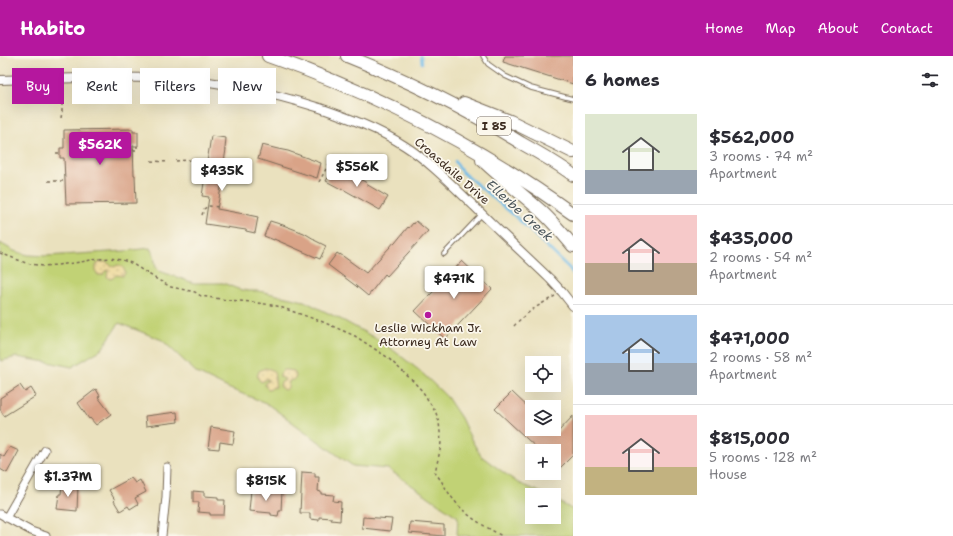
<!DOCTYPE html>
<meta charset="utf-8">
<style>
:root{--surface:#fff;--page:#f2f2f3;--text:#2b2b33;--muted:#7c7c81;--line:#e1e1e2;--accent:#b5179e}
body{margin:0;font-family:"Shantell Sans",sans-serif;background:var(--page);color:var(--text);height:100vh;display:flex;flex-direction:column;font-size:15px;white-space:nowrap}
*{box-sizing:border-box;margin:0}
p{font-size:13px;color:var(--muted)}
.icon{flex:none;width:22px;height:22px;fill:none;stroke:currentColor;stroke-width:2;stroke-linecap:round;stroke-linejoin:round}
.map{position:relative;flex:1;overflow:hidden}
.panel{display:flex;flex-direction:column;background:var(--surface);width:380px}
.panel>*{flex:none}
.hud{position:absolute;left:12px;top:12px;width:380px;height:36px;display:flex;gap:8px}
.controls{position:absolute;left:525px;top:300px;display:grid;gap:8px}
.controls a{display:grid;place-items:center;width:36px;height:36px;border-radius:0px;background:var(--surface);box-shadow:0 4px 16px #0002;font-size:20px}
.price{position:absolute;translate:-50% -34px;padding:0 9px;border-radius:4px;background:#fff;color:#222;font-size:13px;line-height:26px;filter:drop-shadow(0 1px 2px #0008)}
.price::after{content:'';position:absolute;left:50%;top:24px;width:12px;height:9px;margin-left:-6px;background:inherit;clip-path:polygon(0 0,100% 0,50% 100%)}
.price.selected{background:var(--accent);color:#fff}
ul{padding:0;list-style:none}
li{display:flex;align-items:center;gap:12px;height:100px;padding:0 12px}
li+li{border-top:1px solid var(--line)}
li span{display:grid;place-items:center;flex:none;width:112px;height:80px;border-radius:0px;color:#555}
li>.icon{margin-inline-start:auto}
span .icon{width:48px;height:48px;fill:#fffc;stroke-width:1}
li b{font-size:17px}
h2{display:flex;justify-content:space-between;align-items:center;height:48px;padding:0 12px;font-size:17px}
.chip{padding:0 14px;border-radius:0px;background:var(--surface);box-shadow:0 4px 16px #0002;font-size:14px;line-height:36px}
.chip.selected{background:var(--accent);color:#fff}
header{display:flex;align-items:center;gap:24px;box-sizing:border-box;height:56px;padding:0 20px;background:var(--accent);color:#fff}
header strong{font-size:19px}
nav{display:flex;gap:22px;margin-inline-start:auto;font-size:14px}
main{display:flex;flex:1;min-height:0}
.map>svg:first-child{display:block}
</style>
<header>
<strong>Habito</strong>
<nav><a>Home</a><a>Map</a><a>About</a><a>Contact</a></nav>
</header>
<main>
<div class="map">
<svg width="573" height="480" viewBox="0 0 573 480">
<defs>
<pattern id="sand-dots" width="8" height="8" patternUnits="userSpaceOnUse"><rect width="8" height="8" fill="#eeda9e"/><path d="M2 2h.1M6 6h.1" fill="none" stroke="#cdbb88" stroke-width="1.8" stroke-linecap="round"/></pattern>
</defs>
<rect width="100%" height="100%" fill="#fbf7ec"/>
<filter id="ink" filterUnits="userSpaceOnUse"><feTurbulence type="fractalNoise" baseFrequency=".025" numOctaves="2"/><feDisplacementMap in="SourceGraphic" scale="8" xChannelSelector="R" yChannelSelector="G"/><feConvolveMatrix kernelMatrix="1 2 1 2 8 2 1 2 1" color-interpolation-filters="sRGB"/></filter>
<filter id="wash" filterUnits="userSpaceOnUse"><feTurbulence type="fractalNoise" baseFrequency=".012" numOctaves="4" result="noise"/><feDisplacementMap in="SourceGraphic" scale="16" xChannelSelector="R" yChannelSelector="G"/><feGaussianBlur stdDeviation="0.9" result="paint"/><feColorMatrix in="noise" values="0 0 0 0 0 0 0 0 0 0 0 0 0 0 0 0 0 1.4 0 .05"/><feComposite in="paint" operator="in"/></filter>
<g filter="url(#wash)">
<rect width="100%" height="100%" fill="#eae1be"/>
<path fill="#c1d274" stroke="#7e7e49" d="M0,187L14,195L28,199L47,200L125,195L150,192L154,200L156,212L159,215L194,227H223L238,233L248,235H259L304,245L346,266L384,287L420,315L447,341L461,362L471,383L481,400L518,427L547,439H532V461H554V443L573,454V480H457L458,461L388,413L353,410L333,396L266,347L230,333L197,317L162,284L119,267L102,293L72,311L53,307L17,301L0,305Z"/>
<path fill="url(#sand-dots)" stroke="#94825e" d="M101,206H106L114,211L118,209C122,210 125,213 125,217L123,220L116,219L113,222L110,223L107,221L108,214L105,215L103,219H98L96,216V210L98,207Z
M265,312C276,314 274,315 275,324C275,327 276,329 276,331L268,333L265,330V327L268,325V323H266L262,326L260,325L257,321L259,315Z
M284,314H287L294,315L296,320L295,323L289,325L288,332L285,334L282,333L280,330L281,326L284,325L285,323L280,321V318L282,315Z"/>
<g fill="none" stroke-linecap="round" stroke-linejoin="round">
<path stroke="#6fbce9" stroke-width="2.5" d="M421,0L422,7
M455,105L461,115L516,161L569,212L573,218"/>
</g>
<g id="blocks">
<path fill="#d9a387" d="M505,0H573V28L503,6Z
M133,73V76H138V90H133L134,119H135L136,147L66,148L64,102H60V92H64V74Z
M211,80L226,82L225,93H226L221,126V132L217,153L244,158L258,161L255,177L246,175V174L205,168L209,141L202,140Z
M262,89L278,93L288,95L321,107L317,122L258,103Z
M334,111L348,118L349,117L367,127L366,128L388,141L380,154L341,132V133L326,125Z
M270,165L283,169L304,177L314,183V184L326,190L320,203L274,183V184L264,180Z
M416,165L428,175L387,220L385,218L368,240L356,230L328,209L337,197L340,199V198L366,217L390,191L394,186L395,187L408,171L409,172L413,167L414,168Z
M462,205L492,233L445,283L415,255Z
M20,329L25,336L31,332L36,340L4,360L0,353V342Z
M96,333L100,340L98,341L111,358L96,369L90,362L89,363L78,347Z
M512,336L532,355V373H552L557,377L573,360V399L558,414L554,411V395H540L495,353Z
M177,356L178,366L146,370L145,360Z
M211,371L235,375L233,388L220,386L219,393L208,392Z
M10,391L19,395L7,417L0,413V398L4,401Z
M302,416L315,417V421H319L318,435L321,436V438L334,439L333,445L341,446L340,465L331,464L332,462L319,461V464L310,463V457H300Z
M131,422L135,427L140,424L146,436L135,442L138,448L130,453L128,450L120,455L114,445L115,444L109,434Z
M62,428L78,429L77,455L57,453L59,438H61Z
M251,434L274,436V434L282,435L281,455H279L278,460L271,459V457L249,455Z
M193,435L204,436V440L218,441V444H225L224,459H210V457L198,456L199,446H193Z
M363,461L392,463L390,475L362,472Z
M410,466L444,469V480L409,477Z"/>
</g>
</g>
<g filter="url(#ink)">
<use href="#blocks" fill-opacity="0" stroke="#786a56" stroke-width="1"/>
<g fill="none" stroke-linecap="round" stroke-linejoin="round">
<defs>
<path id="service" d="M483,0L488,8L505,20L531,32L573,43
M444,198L482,158"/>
<path id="minor" d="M0,458L31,475L46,480
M6,462L45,394
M162,480L166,441L167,411"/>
<path id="tertiary" d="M0,24C27,23 53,23 80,22C117,21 154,21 191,24C235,28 278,39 320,52C349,62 379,73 405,90C430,106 452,129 474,150C499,175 525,199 550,223L562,236L573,250"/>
<path id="motorway" d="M268,0C377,38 479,90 573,158
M347,0C407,24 466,53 521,87C539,97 557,107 573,119
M464,47L510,65L573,96
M482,104C501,122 522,138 541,155C553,166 563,178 573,190"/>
</defs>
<use href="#service" stroke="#786a56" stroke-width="5.5"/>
<use href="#minor" stroke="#786a56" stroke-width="9"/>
<use href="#tertiary" stroke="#786a56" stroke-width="10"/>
<use href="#motorway" stroke="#786a56" stroke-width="14"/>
<path stroke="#786a56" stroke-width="1.5" stroke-dasharray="3 3" stroke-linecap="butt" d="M61,62L62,56V39
M133,94H137V90
M56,97H60
M151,105L169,106
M176,105L188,104L200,106L201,107L200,122L201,124L205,125
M48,125H65
M319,126L333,100
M202,159L204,153L208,150L221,151
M0,197L26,207L43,210L57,209L81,206L91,204L110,202L122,204L131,207L158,224L171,231L195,236L201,240L227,244L252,246L277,250L323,266L355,280L387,301L414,326L423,336L436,357L439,366L441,386L440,395L439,399L435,416L436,418C443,426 447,436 454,444C466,460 484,470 502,480
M514,270C525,257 541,248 555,240"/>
<use href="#service" stroke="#fff" stroke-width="3.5"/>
<use href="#minor" stroke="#fff" stroke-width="7"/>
<use href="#tertiary" stroke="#fff" stroke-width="8"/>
<use href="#motorway" stroke="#fff" stroke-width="12"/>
</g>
</g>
<circle fill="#b5179e" stroke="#fbf7ec" stroke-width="1.5" cx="428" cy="259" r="4"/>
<g text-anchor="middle" stroke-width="3.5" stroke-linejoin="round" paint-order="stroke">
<rect fill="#fbf7ec" stroke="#75685c" stroke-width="1" x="477" y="61" width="34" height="18" rx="3"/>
<g font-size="11" font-weight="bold" fill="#3b2a1e">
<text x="494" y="74">I 85</text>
</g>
<g font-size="12" fill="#3b2a1e" stroke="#fbf7ec">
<text transform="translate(452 115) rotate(41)" y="4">Croasdaile Drive</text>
</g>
<g font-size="12" fill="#3b2a1e" stroke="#fbf7ec">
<text x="428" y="276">Leslie Wickham Jr.<tspan x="428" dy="14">Attorney At Law</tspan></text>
</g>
<g font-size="13" font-style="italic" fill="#4b565b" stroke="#fbf7ec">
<text transform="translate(520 154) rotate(42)" y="5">Ellerbe Creek</text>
</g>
</g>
</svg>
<div class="controls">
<a><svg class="icon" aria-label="locate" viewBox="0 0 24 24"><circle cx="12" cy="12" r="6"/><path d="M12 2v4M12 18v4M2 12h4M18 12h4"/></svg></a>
<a><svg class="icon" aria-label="layers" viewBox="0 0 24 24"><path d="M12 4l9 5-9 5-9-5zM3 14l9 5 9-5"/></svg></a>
<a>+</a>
<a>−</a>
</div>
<b class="price selected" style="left:100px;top:110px">$562K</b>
<b class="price" style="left:357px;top:132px">$556K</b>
<b class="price" style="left:222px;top:136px">$435K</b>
<b class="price" style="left:454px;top:244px">$471K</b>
<b class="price" style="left:68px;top:442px">$1.37M</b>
<b class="price" style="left:266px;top:446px">$815K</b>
<div class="hud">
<a class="chip selected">Buy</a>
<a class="chip">Rent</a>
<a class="chip">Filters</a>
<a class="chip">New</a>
</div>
</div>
<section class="panel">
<h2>6 homes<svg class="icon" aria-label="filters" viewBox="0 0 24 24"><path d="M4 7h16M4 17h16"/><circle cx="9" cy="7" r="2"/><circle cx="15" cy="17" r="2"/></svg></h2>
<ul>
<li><span style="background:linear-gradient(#dfe7d0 70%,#9aa5b1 0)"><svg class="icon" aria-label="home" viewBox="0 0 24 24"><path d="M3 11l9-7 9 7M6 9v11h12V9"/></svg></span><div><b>$562,000</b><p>3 rooms · 74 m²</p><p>Apartment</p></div></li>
<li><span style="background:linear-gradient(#f6c9c9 60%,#b9a48a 0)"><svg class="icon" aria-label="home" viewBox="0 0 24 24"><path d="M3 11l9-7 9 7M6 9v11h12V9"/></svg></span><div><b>$435,000</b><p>2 rooms · 54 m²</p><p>Apartment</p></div></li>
<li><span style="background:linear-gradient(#a9c7e8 60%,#9aa5b1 0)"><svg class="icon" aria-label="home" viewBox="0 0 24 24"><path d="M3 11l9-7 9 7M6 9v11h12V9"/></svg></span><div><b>$471,000</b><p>2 rooms · 58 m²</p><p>Apartment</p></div></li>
<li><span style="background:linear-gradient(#f6c9c9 65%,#c2b280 0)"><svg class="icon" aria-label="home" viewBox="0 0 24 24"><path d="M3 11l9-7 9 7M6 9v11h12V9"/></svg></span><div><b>$815,000</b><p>5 rooms · 128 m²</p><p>House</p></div></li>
</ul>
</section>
</main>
